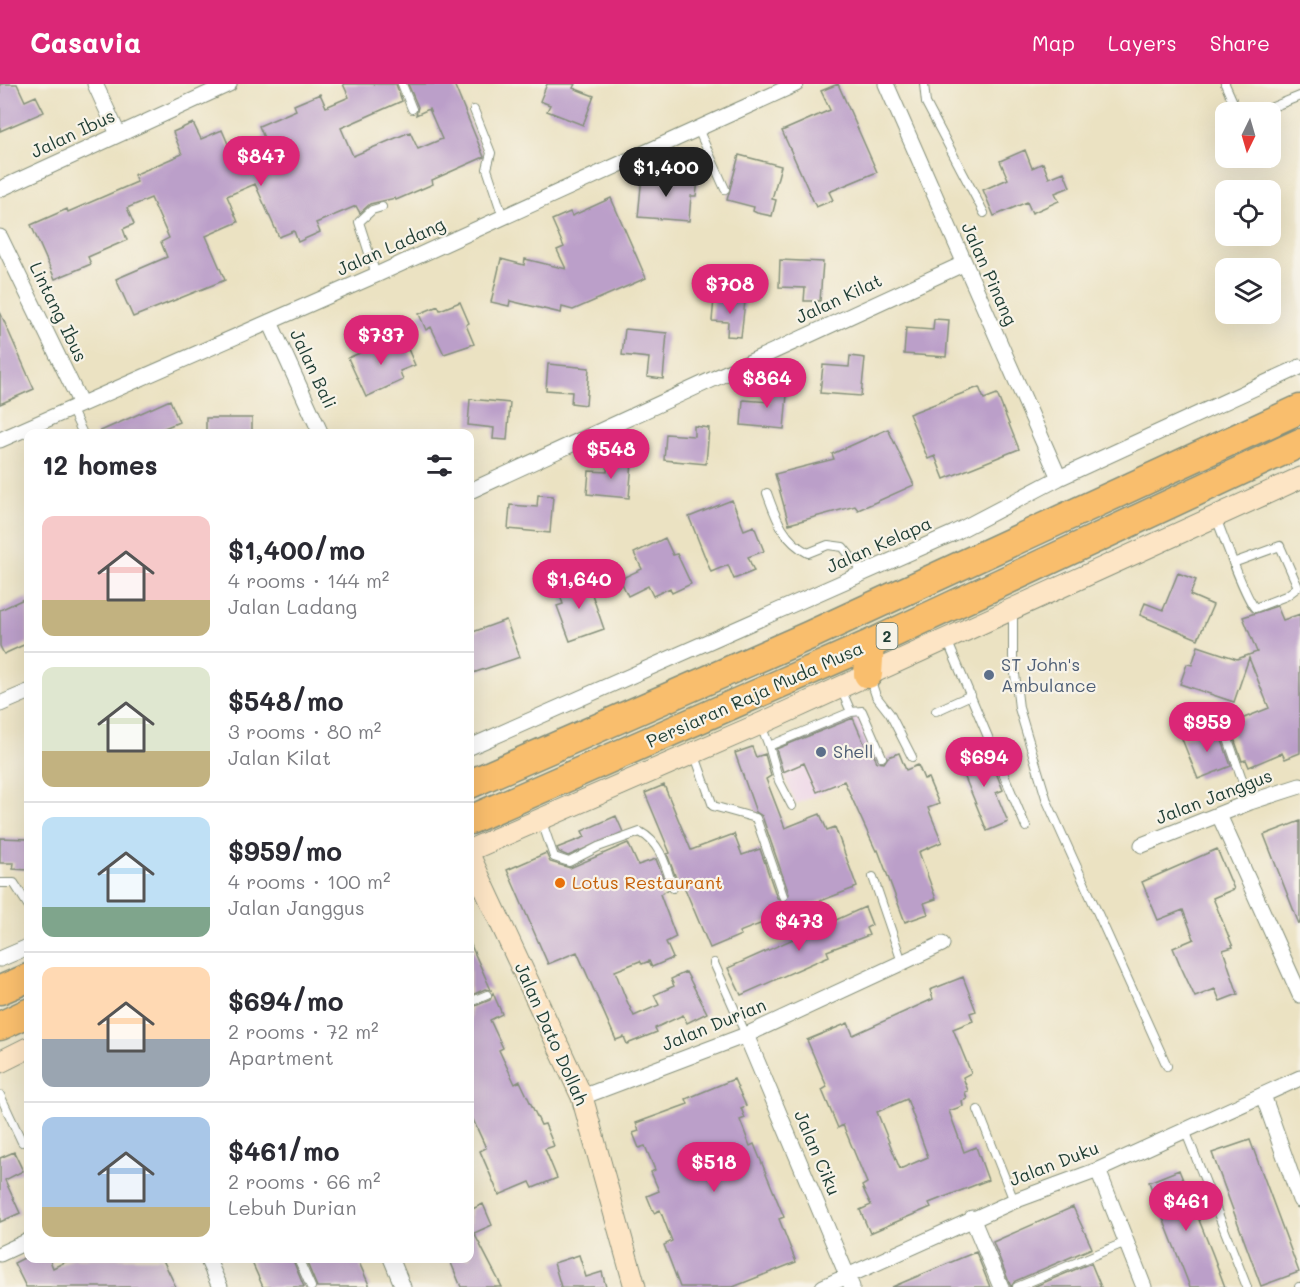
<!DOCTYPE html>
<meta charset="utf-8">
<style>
:root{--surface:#fff;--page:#f7f7f7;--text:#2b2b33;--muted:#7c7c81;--line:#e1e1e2;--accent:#db2777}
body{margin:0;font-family:Mali,sans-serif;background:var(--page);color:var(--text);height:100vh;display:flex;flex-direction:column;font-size:22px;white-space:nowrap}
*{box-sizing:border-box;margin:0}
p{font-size:20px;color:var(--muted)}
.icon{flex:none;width:33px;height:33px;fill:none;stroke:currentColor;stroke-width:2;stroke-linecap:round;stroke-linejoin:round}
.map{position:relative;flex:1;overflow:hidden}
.sheet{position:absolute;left:24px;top:345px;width:450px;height:834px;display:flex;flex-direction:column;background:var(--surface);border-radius:12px;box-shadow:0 6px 24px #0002}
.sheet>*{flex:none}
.needle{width:39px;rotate:185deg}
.buttons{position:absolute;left:1215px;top:18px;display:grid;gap:12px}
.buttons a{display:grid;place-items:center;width:66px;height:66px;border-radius:12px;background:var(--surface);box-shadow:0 6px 24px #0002;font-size:30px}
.price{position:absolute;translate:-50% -51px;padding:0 14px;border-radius:21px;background:var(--accent);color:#fff;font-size:20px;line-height:39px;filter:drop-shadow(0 2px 3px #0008)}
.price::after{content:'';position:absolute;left:50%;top:36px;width:18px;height:14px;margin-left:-9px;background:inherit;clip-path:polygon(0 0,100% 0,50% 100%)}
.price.current{background:#222;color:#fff}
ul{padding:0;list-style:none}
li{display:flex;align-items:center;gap:18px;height:150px;padding:0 18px}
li+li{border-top:2px solid var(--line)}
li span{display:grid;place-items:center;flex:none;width:168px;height:120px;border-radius:12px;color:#555}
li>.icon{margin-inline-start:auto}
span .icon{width:72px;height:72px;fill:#fffc;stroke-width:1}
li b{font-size:26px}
h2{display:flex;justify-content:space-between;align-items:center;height:72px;padding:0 18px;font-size:26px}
header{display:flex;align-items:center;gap:36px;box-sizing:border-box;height:84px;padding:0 30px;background:var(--accent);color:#fff}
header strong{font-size:28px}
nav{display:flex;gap:33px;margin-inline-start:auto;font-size:21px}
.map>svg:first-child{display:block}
</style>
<header>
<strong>Casavia</strong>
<nav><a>Map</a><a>Layers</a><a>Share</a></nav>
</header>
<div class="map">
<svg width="1300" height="1203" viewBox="0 0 1300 1203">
<rect width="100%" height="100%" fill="#f7f3e8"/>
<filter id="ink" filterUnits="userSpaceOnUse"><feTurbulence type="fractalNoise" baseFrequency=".0167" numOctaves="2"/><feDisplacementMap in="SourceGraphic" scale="12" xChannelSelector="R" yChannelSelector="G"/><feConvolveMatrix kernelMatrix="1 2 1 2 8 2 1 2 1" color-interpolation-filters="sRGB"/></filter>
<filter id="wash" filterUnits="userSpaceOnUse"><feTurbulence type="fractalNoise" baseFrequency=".008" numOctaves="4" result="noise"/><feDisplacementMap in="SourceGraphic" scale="24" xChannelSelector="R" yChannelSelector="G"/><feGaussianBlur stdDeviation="1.35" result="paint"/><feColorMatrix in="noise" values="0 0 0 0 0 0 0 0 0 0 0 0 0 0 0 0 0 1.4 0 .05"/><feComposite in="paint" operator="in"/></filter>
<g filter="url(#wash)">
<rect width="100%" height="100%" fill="#ebe2c2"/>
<path fill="#edd1e9" d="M860,630L882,683L796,720L773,665Z"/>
<g id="blocks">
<path fill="#bb9fc9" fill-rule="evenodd" d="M0,0H17L25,17L36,12L44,28L0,47Z
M343,0H396L402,17L341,44L353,72L410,48L418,65L442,55L429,25L416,31L418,23L408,0H454L484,73L432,96L433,100L396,116L395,114L370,120L360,129L356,122L316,139L320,148L298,158L294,147L279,153L255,100L227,112L238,138L206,152L225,196L133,233L116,195L167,173L161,158L169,154L151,114L127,124L134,140L123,145L127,156L88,173L91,180L55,195L31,141L67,125L68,128L137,98L134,91L182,70L173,48L193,39L201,55L222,46L232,69L264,54L259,42L296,26L294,21L320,10L326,23L349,13Z
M547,0H575L573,4L594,12L583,41L547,27L550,21L540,17Z
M838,0L877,88L829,108L833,116L816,123L782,47L830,26L821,7Z
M1025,66L1032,84L1043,79L1049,94L1064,88L1070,103L1055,109L1059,117L1032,129L1027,118L994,132L983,106L1008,95L1000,77Z
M739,71L781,82L772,115L776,116L772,132L757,129L753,127L754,123L727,116Z
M642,92L698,97L696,112H691L689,137L638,133Z
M611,114L646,194L573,226L562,223L561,229L510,217L509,222L491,218L501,175L524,181L525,175L566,185L557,166L564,163L552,136L570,128L572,132Z
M780,176L823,178L820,217H804L805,204L779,203Z
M714,215L745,217L741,253L727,252L728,238L712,237Z
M460,218L469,239L466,241L474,260L444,270L431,243L426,246L419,230L438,222L440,226Z
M0,228L34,305L0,320Z
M934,235L949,236L946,273L904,270L906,244L933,246Z
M625,245L667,249L663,295L647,293L649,274L622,271Z
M395,254L401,268L408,265L415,281L400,287L403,296L366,313L348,274Z
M850,272L865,274L861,312L820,309L823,281L849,283Z
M548,280L589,284L586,321L571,319L572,308L546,306Z
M771,298L788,299L784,345L741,341L743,316L770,318Z
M979,303L984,315L997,310L1019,365L944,395L935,372L928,375L909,330Z
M470,315L510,319L507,356L493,355L494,344L468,341Z
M170,316L179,338L162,345L164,350H94Z
M206,334H252V350H206Z
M694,342L709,344L706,380L664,376L666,350L694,352Z
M888,345L914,401L858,426L855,422L789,440L775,390L834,375L832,370Z
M608,376L632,378L629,414L587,410L589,387L607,388Z
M538,411L553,412L550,449L508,445L510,421L537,423Z
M732,416L744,446L754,442L764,467L748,473L754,487L734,495L728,481L711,488L689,433Z
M665,454L673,471L677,470L691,500L672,509L670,504L653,512L648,502L628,512L620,495L642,485L634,469Z
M1178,489L1196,496L1190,511L1213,521L1198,555L1140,531L1145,519L1163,526Z
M586,493L604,545L570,557L557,522L563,520L557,503Z
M28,513V559L4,570L0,562V526Z
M1277,522L1283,536L1300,530V669L1285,675L1282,669L1249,683L1246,676L1242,677L1229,640L1269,624L1249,574L1234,618L1180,600L1187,580L1192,581L1198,562L1237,575L1257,568L1243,533Z
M506,536L520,573L473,589L470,579V549Z
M853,634L867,666L871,664L877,678L884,679L888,673L899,669L906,686L918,681L924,695L928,694L939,720L928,724L942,758L919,768L936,815L924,819L928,830L905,838L878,766L876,767L844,697L817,708L804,679L783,688L776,665Z
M1209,644L1211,648L1218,645L1231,682L1198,695L1182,655Z
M752,663L756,673L765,670L771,692L766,695L785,744L820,730L827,746L835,743L857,803L739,848L741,851L710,864L683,800L679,802L667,770L670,769L645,709L664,701L691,766L734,750L742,771L760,765L777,814L785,817L789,810L762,732L756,728L735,669Z
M978,665L984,679L991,676L1003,706L996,709L1008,738L987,747L957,674Z
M616,732L623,748L568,772L559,768L557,764L585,753L582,747Z
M1300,737V840H1299L1264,751Z
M0,754L28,755V786L13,785L14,779H0Z
M628,759L638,781L656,775L668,806L660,810L676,853L666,858L673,874L652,883L649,877L642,880L640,877L615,887L626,915L634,932L659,921L654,911L674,902L671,895L686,888L707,929L687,939L683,931L655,944L657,948L627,960L624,953L616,956L577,868L548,880L507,786L546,769L550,778L570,784Z
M1217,765L1234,805L1213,814L1233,863L1223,866L1238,910L1220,917L1215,905L1195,913L1181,883L1173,864L1194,855L1183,826L1158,836L1142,798Z
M865,823L872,841L866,844L869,851L827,867L829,872L741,911L728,884Z
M470,859L491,906L485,905L470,912Z
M963,893L976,927L970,929L973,937L953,945L971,989L963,993L968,1007L965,1008L967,1015L962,1017L963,1022L949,1027L964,1068L976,1063L988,1096L929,1119L931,1123L870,1149L860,1126L871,1121L862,1102L867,1099L843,1041L838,1044L822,1006L827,1003L807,956L848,939L853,951L933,915L930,906ZM907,1015L928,1073L900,1085L877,1028Z
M493,909L502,930L490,936L503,964L499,966L515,1000L520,997L541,1041L545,1040L554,1062L545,1065L557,1094L533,1104L530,1098L499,1111L480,1067L486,1064L470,1029V924L490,916Z
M734,995L746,1022L741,1024L745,1034L740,1036L750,1062L754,1060L784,1133L779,1135L796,1178L733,1203H680L664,1161L672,1157L660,1126L654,1129L647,1112L659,1107L651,1088L655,1086L645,1062L639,1064L633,1049L639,1047L636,1039L688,1020L686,1015Z
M1250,1056L1299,1188L1261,1202L1212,1069Z
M14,1068L23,1087L5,1096L20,1129L0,1138V1074Z
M1179,1086L1213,1171L1225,1203H1190L1155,1114L1149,1098Z
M483,1120L492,1141L474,1149L502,1203H461L449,1174H470V1126Z
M1073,1123L1092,1164L1015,1197L1011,1203L993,1158Z
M976,1168L990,1203H892L961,1174Z
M579,1171L586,1193L602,1188L606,1203H561L554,1179Z
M24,1174H49L53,1184L73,1174H162L176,1203H26L14,1179Z
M250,1174H292L304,1203H263Z
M305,1174H357L370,1203H317Z
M1091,1179L1101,1203H1033Z"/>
</g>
</g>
<g filter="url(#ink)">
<use href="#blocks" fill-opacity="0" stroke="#85907b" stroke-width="1.5"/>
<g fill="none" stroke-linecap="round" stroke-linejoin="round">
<defs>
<path id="lane" d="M402,0L412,25
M924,0L926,19L984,129
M1225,0L1237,27L1258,28
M474,26L491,69L487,85L503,133
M1260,28L1300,12
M698,45L725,105
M376,191L359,138L372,126L382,123
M71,324L83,350
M767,409C776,434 783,456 808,469L828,461L843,463L864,489
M1216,434C1223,451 1245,514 1255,524L1286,512L1298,503L1280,462L1233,479
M1013,526V573L1019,624L1047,717L1167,982
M947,556L1026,743
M870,594L876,612L890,630L912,673
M936,627L971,611
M851,628L862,627L882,673
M1220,632L1250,718
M761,641L769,662
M694,669L713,722L756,734L783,812
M792,722L779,697L769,662L851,628L841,605
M541,735L554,773L569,778L598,763L640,748C661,759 666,783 673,804
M873,793L902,878
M0,799H14L28,821
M714,879L746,951
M470,918L487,911
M0,1011L22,1058
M978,1026L1014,1117
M1185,1046L1247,1203
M298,1174L311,1203
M1017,1203L1126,1158
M1299,1203H1300"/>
<path id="street" d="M95,0L118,50
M886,0L1059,394
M0,105L229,0
M0,153L81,320
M270,238L321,350
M0,356L376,191L796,0
M470,407L963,180
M0,620L28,608
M470,663L954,449L1059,394L1300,283
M1219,731L1300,911
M1142,761L1250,718L1300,702
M0,875L28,863
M746,951L852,1203
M1263,1011L1300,1116
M582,1013L746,951L942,860
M1098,1086L1144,1203
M972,1134L1001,1203
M0,1170L28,1157
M207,1174L220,1203
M391,1174L403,1203
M823,1203L1014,1117L1098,1086L1300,994"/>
<path id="secondary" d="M470,766L760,640L1300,394
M470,773L582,1013L635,1203
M0,978L28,964"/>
<path id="highway" d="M868,590L870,560
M470,700L808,552L1300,325
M470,736L870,560L1300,359
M0,906L28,894
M0,942L28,929"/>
</defs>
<use href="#lane" stroke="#85907b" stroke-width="10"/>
<use href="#street" stroke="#85907b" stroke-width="17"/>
<use href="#secondary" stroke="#85907b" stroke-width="23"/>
<use href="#highway" stroke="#85907b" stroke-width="31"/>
<use href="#lane" stroke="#fff" stroke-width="8"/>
<use href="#street" stroke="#fff" stroke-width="15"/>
<use href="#secondary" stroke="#fde5c5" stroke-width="21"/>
<use href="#highway" stroke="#f9be6d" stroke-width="28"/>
</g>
</g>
<g fill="#5c6f8a" stroke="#f7f3e8" stroke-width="2">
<circle cx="989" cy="591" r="6"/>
<circle cx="821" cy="668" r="6"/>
</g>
<circle fill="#e8710a" stroke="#f7f3e8" stroke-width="2" cx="560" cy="799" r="6"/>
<g text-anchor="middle" stroke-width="4.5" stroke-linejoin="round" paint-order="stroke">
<rect fill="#f7f3e8" stroke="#60746a" stroke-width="1.5" x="876.5" y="539" width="21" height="26" rx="4.5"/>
<g font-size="16" font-weight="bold" fill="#1f3d34">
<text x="887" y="558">2</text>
</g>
<g font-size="18" fill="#1f3d34" stroke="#f7f3e8">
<text transform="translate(73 50) rotate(-25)" y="6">Jalan Ibus</text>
<text transform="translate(391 163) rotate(-24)" y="6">Jalan Ladang</text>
<text transform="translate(989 190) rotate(66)" y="6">Jalan Pinang</text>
<text transform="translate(839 215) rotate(-25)" y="6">Jalan Kilat</text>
<text transform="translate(58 228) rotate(64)" y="6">Lintang Ibus</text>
<text transform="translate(313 285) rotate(65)" y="6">Jalan Bali</text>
<text transform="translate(879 461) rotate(-24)" y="6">Jalan Kelapa</text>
<text transform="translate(755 611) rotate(-24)" y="6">Persiaran Raja Muda Musa</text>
<text transform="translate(1214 713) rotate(-21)" y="6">Jalan Janggus</text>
<text transform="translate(714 941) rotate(-22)" y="6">Jalan Durian</text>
<text transform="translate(551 950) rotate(66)" y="6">Jalan Dato Dollah</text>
<text transform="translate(817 1069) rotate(67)" y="6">Jalan Ciku</text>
<text transform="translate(1054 1080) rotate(-21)" y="6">Jalan Duku</text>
</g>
<g font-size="18" fill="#4e5e75" stroke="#f7f3e8" text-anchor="start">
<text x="1001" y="587">ST John's<tspan x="1001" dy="21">Ambulance</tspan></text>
<text x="833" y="674">Shell</text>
</g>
<g font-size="18" fill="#c56008" stroke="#f7f3e8" text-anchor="start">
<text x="572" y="805">Lotus Restaurant</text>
</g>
</g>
</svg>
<div class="buttons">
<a><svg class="needle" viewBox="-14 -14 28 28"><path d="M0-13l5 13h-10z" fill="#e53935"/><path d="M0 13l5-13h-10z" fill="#7c7c81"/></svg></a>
<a><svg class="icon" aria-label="locate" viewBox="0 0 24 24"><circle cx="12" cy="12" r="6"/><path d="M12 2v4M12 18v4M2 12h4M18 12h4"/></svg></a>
<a><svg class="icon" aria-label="layers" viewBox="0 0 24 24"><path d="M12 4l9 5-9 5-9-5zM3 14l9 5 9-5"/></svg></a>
</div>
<b class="price" style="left:261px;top:103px">$847</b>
<b class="price current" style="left:666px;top:114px">$1,400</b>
<b class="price" style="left:730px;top:231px">$708</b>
<b class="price" style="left:381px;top:282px">$737</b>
<b class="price" style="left:767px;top:325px">$864</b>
<b class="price" style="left:611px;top:396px">$548</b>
<b class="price" style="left:579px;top:526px">$1,640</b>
<b class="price" style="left:1207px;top:669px">$959</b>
<b class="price" style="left:984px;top:704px">$694</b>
<b class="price" style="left:799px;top:868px">$473</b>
<b class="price" style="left:714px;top:1109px">$518</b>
<b class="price" style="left:1186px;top:1148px">$461</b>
<section class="sheet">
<h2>12 homes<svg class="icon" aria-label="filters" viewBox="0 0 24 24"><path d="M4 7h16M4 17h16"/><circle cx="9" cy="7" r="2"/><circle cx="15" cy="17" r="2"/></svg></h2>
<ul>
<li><span style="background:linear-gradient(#f6c9c9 70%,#c2b280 0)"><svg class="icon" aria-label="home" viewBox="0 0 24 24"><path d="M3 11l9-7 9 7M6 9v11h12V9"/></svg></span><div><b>$1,400/mo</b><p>4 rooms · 144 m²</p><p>Jalan Ladang</p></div></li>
<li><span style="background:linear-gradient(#dfe7d0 70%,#c2b280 0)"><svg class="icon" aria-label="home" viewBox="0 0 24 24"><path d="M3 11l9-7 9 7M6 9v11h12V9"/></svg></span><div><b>$548/mo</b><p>3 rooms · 80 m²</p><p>Jalan Kilat</p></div></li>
<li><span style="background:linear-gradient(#bfe0f5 75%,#7fa58c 0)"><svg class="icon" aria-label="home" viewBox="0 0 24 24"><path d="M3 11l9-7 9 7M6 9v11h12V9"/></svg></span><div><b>$959/mo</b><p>4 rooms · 100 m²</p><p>Jalan Janggus</p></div></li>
<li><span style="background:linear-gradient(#ffd9b3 60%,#9aa5b1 0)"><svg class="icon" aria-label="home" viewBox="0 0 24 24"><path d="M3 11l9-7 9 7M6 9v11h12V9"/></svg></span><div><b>$694/mo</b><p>2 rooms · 72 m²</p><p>Apartment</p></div></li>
<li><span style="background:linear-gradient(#a9c7e8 75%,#c2b280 0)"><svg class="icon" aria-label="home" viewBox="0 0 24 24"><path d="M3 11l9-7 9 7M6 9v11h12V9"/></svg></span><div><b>$461/mo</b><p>2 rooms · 66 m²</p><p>Lebuh Durian</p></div></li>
</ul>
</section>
</div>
